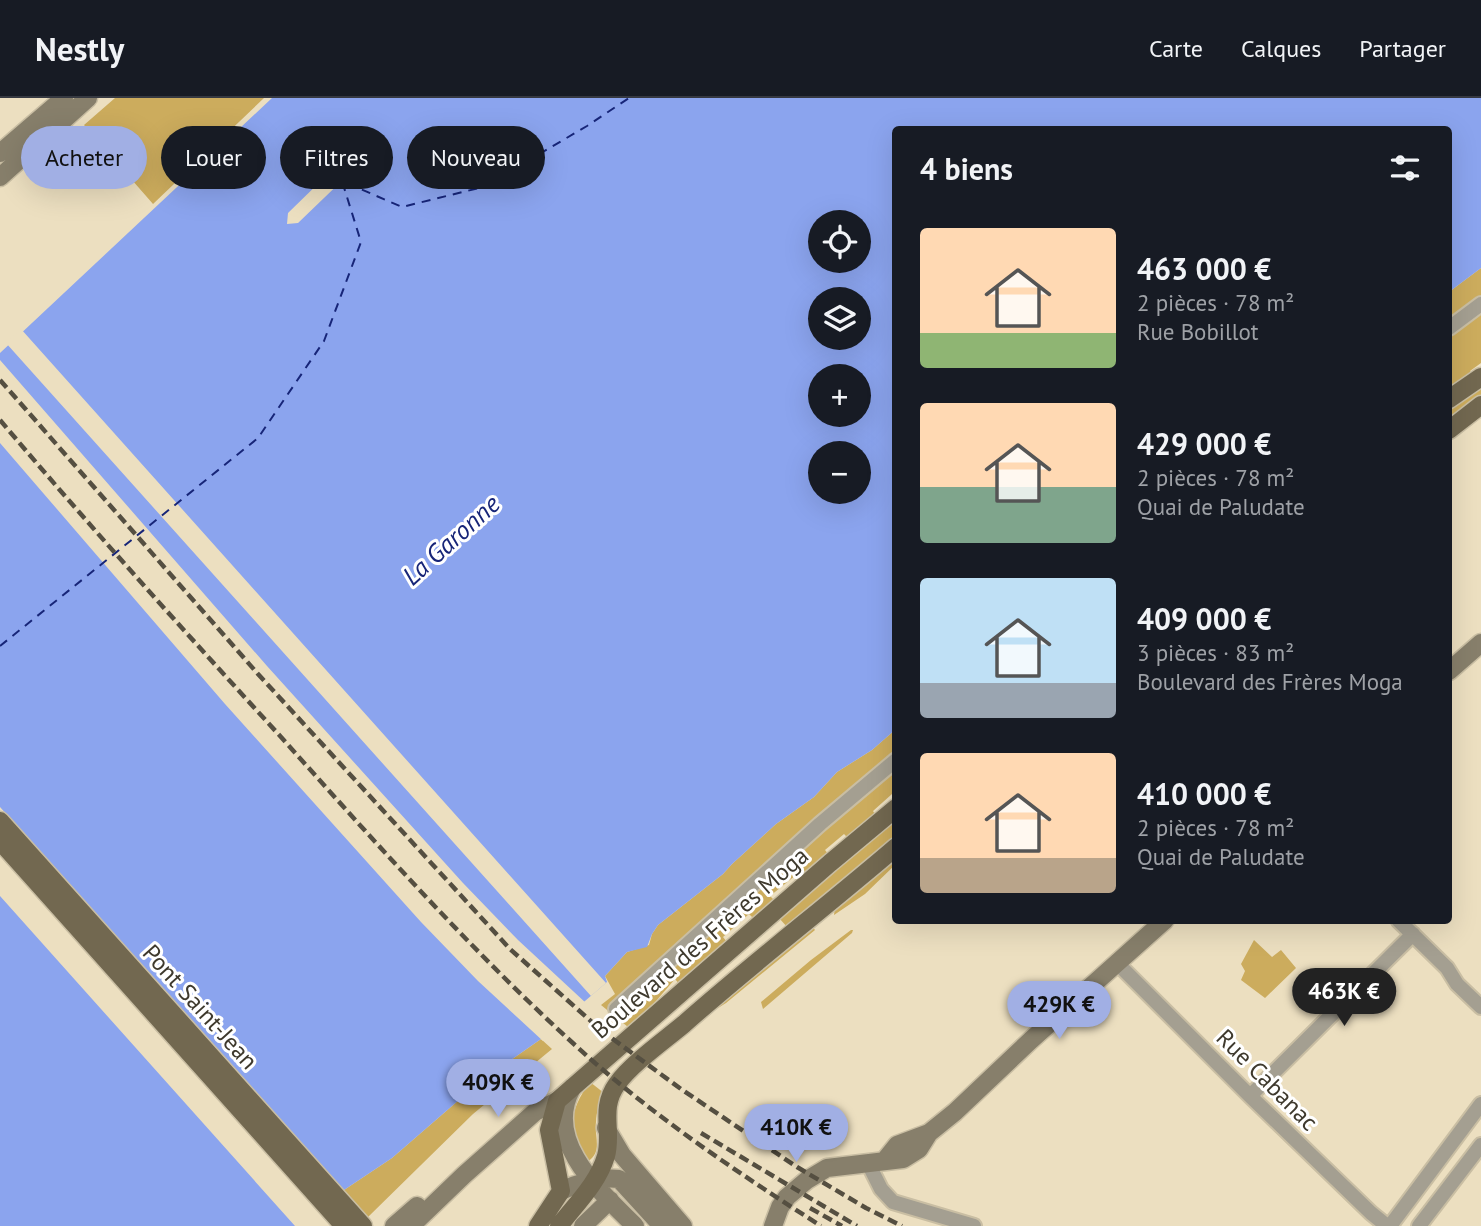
<!DOCTYPE html>
<html lang="fr">
<meta charset="utf-8">
<style>
:root{--surface:#171b24;--page:#242831;--text:#f1f3f6;--muted:#9ea1a6;--line:#363941;--accent:#a1afe4}
body{margin:0;font-family:"PT Sans",sans-serif;background:var(--page);color:var(--text);height:100vh;display:flex;flex-direction:column;font-size:26px;white-space:nowrap}
*{box-sizing:border-box;margin:0}
p{font-size:23px;color:var(--muted)}
.icon{flex:none;width:38px;height:38px;fill:none;stroke:currentColor;stroke-width:2;stroke-linecap:round;stroke-linejoin:round}
.map{position:relative;flex:1;overflow:hidden}
.drawer{position:absolute;left:892px;top:28px;width:560px;height:798px;display:flex;flex-direction:column;background:var(--surface);border-radius:7px;box-shadow:0 7px 28px #0002}
.drawer>*{flex:none}
.guide{position:absolute;left:21px;top:28px;width:665px;height:63px;display:flex;gap:14px}
.buttons{position:absolute;left:808px;top:112px;display:grid;gap:14px}
.buttons a{display:grid;place-items:center;width:63px;height:63px;border-radius:50%;background:var(--surface);box-shadow:0 7px 28px #0002;font-size:35px}
.price{position:absolute;translate:-50% -60px;padding:0 16px;border-radius:24px;background:var(--accent);color:#111;font-size:23px;line-height:46px;filter:drop-shadow(0 2px 4px #0008)}
.price::after{content:'';position:absolute;left:50%;top:42px;width:21px;height:16px;margin-left:-10px;background:inherit;clip-path:polygon(0 0,100% 0,50% 100%)}
.price.active{background:#222;color:#fff}
ul{padding:0;list-style:none}
li{display:flex;align-items:center;gap:21px;height:175px;padding:0 28px}
li span{display:grid;place-items:center;flex:none;width:196px;height:140px;border-radius:7px;color:#555}
li>.icon{margin-inline-start:auto}
span .icon{width:84px;height:84px;fill:#fffc;stroke-width:1}
li b{font-size:30px}
h2{display:flex;justify-content:space-between;align-items:center;height:84px;padding:0 28px;font-size:30px}
.tag{padding:0 24px;border-radius:32px;background:var(--surface);box-shadow:0 7px 28px #0002;font-size:24px;line-height:63px}
.tag.active{background:var(--accent);color:#111}
header{display:flex;align-items:center;gap:42px;box-sizing:border-box;height:98px;padding:0 35px;background:var(--surface);border-bottom:2px solid var(--line)}
header strong{font-size:33px}
nav{display:flex;gap:38px;margin-inline-start:auto;font-size:24px}
.map>svg:first-child{display:block}
</style>
<header>
<strong>Nestly</strong>
<nav><a>Carte</a><a>Calques</a><a>Partager</a></nav>
</header>
<div class="map">
<svg width="1481" height="1128" viewBox="0 0 1481 1128">
<rect width="100%" height="100%" fill="#ecdfc0"/>
<path fill="#ccac5d" d="M115,0H264L153,106L84,27Z
M1481,170V265L1470,273L1473,278L1449,294V194Z
M1481,290V298L1449,324V311Z
M896,631V700L892,696L873,713L876,718L849,741L844,736L825,752L829,757L800,781L796,777L770,798L774,802L753,820L749,816L723,839L727,844L680,887L675,881L656,903L628,929L601,907L615,896L605,878L627,854L649,847L652,836L658,827L723,776L732,766L776,726L814,699L837,674L872,652Z
M896,719V740L788,830L779,820Z
M896,759V766L865,796L834,817L835,809Z
M811,827L815,832L726,905L718,910L715,907Z
M851,832H853L852,835L763,911L761,904L811,862Z
M1254,842L1272,859L1281,852L1296,870L1265,900L1241,882L1245,873L1241,866Z
M541,941L552,951L473,1016L368,1119L344,1092L392,1060L482,982Z
M590,984L604,995C600,1005 596,1014 596,1024C594,1038 603,1054 588,1063C566,1033 569,1013 590,984Z"/>
<path fill="#8ba4ee" fill-rule="evenodd" d="M272,0H1481V170L1449,194V32H896V631L872,652L837,674L814,699L776,726L732,766L723,776L658,827L652,836L647,849L627,854L605,878L607,884L541,941L482,982L392,1060L344,1092L301,1128H0V255ZM821,124H859V163H821ZM821,201H859V240H821ZM821,278H859V317H821ZM821,355H859V394H821Z"/>
<path fill="#ecdfc0" d="M367,38L378,40L377,49L298,125L287,126L288,115Z
M21,231L606,885L591,898L6,245Z
M0,262L267,568L463,785L518,842L587,906L543,943L478,883L421,824L225,606L0,345Z
M0,709L346,1095L306,1128H295L0,798Z"/>
<g fill="none" stroke-linecap="round" stroke-linejoin="round">
<path stroke="#172578" stroke-width="2" stroke-dasharray="9 7" stroke-linecap="butt" d="M0,548L258,340L324,243L361,144L342,83L402,109L483,89L587,28L629,0"/>
<defs>
<path id="street" d="M1449,230L1481,206
M1398,822L1447,870L1457,886L1481,909
M1117,865L1250,998L1371,1115L1387,1128
M616,911L820,726L896,662
M1250,998L1413,836
M868,1065L881,1091L893,1104L974,1128
M1390,1128L1481,1006
M1419,1128L1481,1047"/>
<path id="secondary" d="M0,55L64,0
M0,79L88,0
M1449,573L1481,545
M572,990C542,1043 601,1094 635,1128
M606,1030L622,1057L683,1128
M885,1062L897,1047L929,1035
M561,1093C580,1084 598,1079 619,1081L662,1128
M394,1128L417,1108
M411,1128L464,1077L535,1014L557,1003
M583,1128L610,1102
M773,1128L780,1109L787,1099L807,1082L827,1070L903,1061L919,1051L929,1035L955,1014L1031,942L1165,822"/>
<path id="primary" d="M1449,301L1481,279
M1449,332L1481,307
M0,723L363,1128
M0,743L344,1128
M538,1128L561,1093L549,1032L557,1003L830,765L896,710
M559,1128C576,1106 598,1085 606,1058C613,1033 599,1011 617,986C631,966 665,942 684,926C753,865 826,809 896,749"/>
</defs>
<use href="#street" stroke="#c9bea3" stroke-width="18"/>
<use href="#secondary" stroke="#c9bea3" stroke-width="21"/>
<use href="#primary" stroke="#c9bea3" stroke-width="21"/>
<use href="#street" stroke="#a49f91" stroke-width="14"/>
<use href="#secondary" stroke="#877f6b" stroke-width="18"/>
<use href="#primary" stroke="#726850" stroke-width="18"/>
<path stroke="#554f41" stroke-width="4.5" stroke-dasharray="10 5" stroke-linecap="butt" d="M0,282L258,576L510,851L602,933L681,991L797,1069L866,1110L902,1128
M0,322C91,430 186,535 281,639C382,752 482,865 595,965C665,1026 743,1078 821,1128
M701,1035L857,1128
M810,1110L842,1128"/>
</g>
<g text-anchor="middle" stroke-width="6" stroke-linejoin="round" paint-order="stroke">
<g font-size="24" fill="#3e392d" stroke="#fff">
<text transform="translate(700 845) rotate(-41)" y="8">Boulevard des Frères Moga</text>
<text transform="translate(200 909) rotate(48)" y="8">Pont Saint-Jean</text>
<text transform="translate(1267 982) rotate(45)" y="8">Rue Cabanac</text>
</g>
<g font-size="26" font-style="italic" fill="#172578" stroke="#fff">
<text transform="translate(451 442) rotate(-42)" y="9">La Garonne</text>
</g>
</g>
</svg>
<div class="buttons">
<a><svg class="icon" aria-label="locate" viewBox="0 0 24 24"><circle cx="12" cy="12" r="6"/><path d="M12 2v4M12 18v4M2 12h4M18 12h4"/></svg></a>
<a><svg class="icon" aria-label="layers" viewBox="0 0 24 24"><path d="M12 4l9 5-9 5-9-5zM3 14l9 5 9-5"/></svg></a>
<a>+</a>
<a>−</a>
</div>
<b class="price active" style="left:1344px;top:930px">463K €</b>
<b class="price" style="left:1059px;top:943px">429K €</b>
<b class="price" style="left:498px;top:1021px">409K €</b>
<b class="price" style="left:796px;top:1066px">410K €</b>
<div class="guide">
<a class="tag active">Acheter</a>
<a class="tag">Louer</a>
<a class="tag">Filtres</a>
<a class="tag">Nouveau</a>
</div>
<section class="drawer">
<h2>4 biens<svg class="icon" aria-label="filters" viewBox="0 0 24 24"><path d="M4 7h16M4 17h16"/><circle cx="9" cy="7" r="2"/><circle cx="15" cy="17" r="2"/></svg></h2>
<ul>
<li><span style="background:linear-gradient(#ffd9b3 75%,#8fb573 0)"><svg class="icon" aria-label="home" viewBox="0 0 24 24"><path d="M3 11l9-7 9 7M6 9v11h12V9"/></svg></span><div><b>463 000 €</b><p>2 pièces · 78 m²</p><p>Rue Bobillot</p></div></li>
<li><span style="background:linear-gradient(#ffd9b3 60%,#7fa58c 0)"><svg class="icon" aria-label="home" viewBox="0 0 24 24"><path d="M3 11l9-7 9 7M6 9v11h12V9"/></svg></span><div><b>429 000 €</b><p>2 pièces · 78 m²</p><p>Quai de Paludate</p></div></li>
<li><span style="background:linear-gradient(#bfe0f5 75%,#9aa5b1 0)"><svg class="icon" aria-label="home" viewBox="0 0 24 24"><path d="M3 11l9-7 9 7M6 9v11h12V9"/></svg></span><div><b>409 000 €</b><p>3 pièces · 83 m²</p><p>Boulevard des Frères Moga</p></div></li>
<li><span style="background:linear-gradient(#ffd9b3 75%,#b9a48a 0)"><svg class="icon" aria-label="home" viewBox="0 0 24 24"><path d="M3 11l9-7 9 7M6 9v11h12V9"/></svg></span><div><b>410 000 €</b><p>2 pièces · 78 m²</p><p>Quai de Paludate</p></div></li>
</ul>
</section>
</div>
